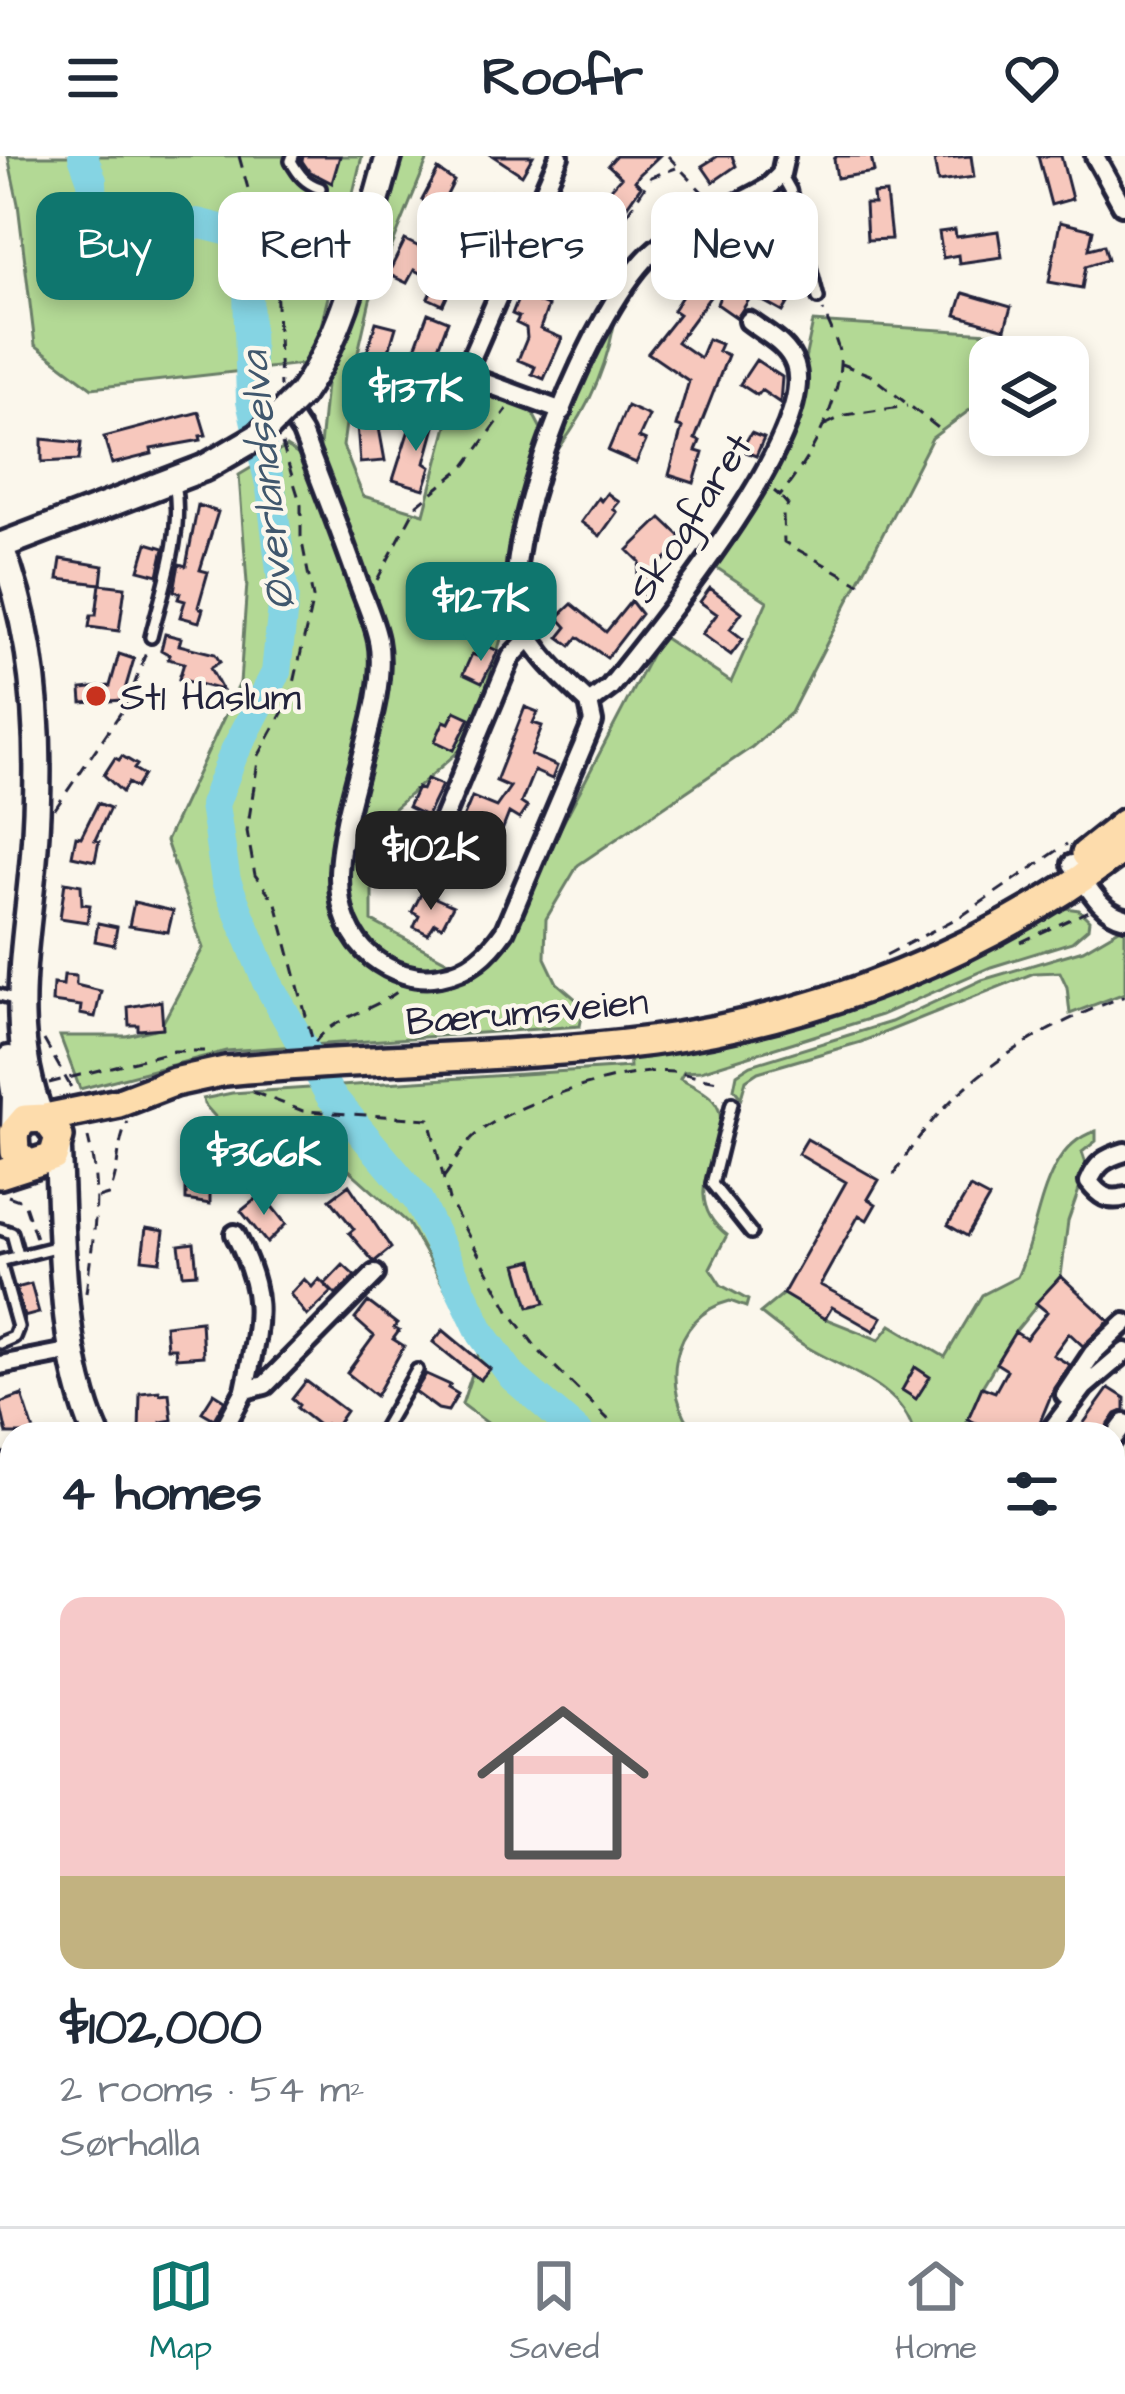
<!DOCTYPE html>
<meta charset="utf-8">
<style>
:root{--surface:#fff;--page:#f2f2f3;--text:#1f2937;--muted:#747a83;--line:#e0e1e3;--accent:#0f766e}
body{margin:0;font-family:"Architects Daughter",sans-serif;background:var(--page);color:var(--text);height:100vh;display:flex;flex-direction:column;font-size:45px;white-space:nowrap}
*{box-sizing:border-box;margin:0}
p{font-size:39px;color:var(--muted)}
.icon{flex:none;width:66px;height:66px;fill:none;stroke:currentColor;stroke-width:2;stroke-linecap:round;stroke-linejoin:round}
.map{position:relative;flex:1;overflow:hidden}
.panel{position:absolute;left:0px;top:1266px;width:1125px;height:804px;display:flex;flex-direction:column;background:var(--surface);border-radius:36px 36px 0 0;box-shadow:0 6px 18px #0003}
.panel>*{flex:none}
.banner{position:absolute;left:36px;top:36px;width:1053px;height:108px;display:flex;gap:24px}
.fabs{position:absolute;left:969px;top:180px;display:grid;gap:24px}
.fabs a{display:grid;place-items:center;width:120px;height:120px;border-radius:24px;background:var(--surface);box-shadow:0 6px 18px #0003;font-size:60px}
.price{position:absolute;translate:-50% -102px;padding:0 27px;border-radius:24px;background:var(--accent);color:#fff;font-size:39px;line-height:78px;filter:drop-shadow(0 3px 6px #0008)}
.price::after{content:'';position:absolute;left:50%;top:72px;width:36px;height:27px;margin-left:-18px;background:inherit;clip-path:polygon(0 0,100% 0,50% 100%)}
.price.selected{background:#222;color:#fff}
ul{padding:0;list-style:none}
li{display:grid;align-content:center;gap:24px;height:636px;padding:0 60px}
li+li{border-top:3px solid var(--line)}
li span{display:grid;place-items:center;height:372px;border-radius:24px;color:#555}
li>.icon{margin-inline-start:auto}
span .icon{width:216px;height:216px;fill:#fffc;stroke-width:1}
li b{font-size:51px}
h2{display:flex;justify-content:space-between;align-items:center;height:144px;padding:0 60px;font-size:51px}
.tag{padding:0 42px;border-radius:24px;background:var(--surface);box-shadow:0 6px 18px #0003;font-size:42px;line-height:108px}
.tag.selected{background:var(--accent);color:#fff}
header{display:flex;justify-content:space-between;align-items:center;height:156px;padding:0 60px;background:var(--surface);font-size:54px;font-weight:700}
.tabs{display:flex;justify-content:space-around;align-items:center;height:168px;border-top:3px solid var(--line);background:var(--surface);font-size:33px;color:var(--muted)}
.tabs a{display:grid;justify-items:center;gap:6px}
.tabs .selected{color:var(--accent)}
.map>svg:first-child{display:block}
</style>
<header><svg class="icon" aria-label="menu" viewBox="0 0 24 24"><path d="M4 6h16M4 12h16M4 18h16"/></svg>Roofr<svg class="icon" aria-label="heart" viewBox="0 0 24 24"><path d="M12 20l-8-8c-3-5 5-10 8-4 3-6 11-1 8 4z"/></svg></header>
<div class="map">
<svg width="1125" height="2070" viewBox="0 0 1125 2070">
<rect width="100%" height="100%" fill="#fbf7ec"/>
<filter id="ink" filterUnits="userSpaceOnUse"><feTurbulence type="fractalNoise" baseFrequency=".00833" numOctaves="2"/><feDisplacementMap in="SourceGraphic" scale="24" xChannelSelector="R" yChannelSelector="G"/><feConvolveMatrix kernelMatrix="1 2 1 2 8 2 1 2 1" color-interpolation-filters="sRGB"/></filter>
<g filter="url(#ink)">
<path fill="#fae9de" d="M1125,1517V1814L1113,1819V1533Z"/>
<path fill="#b3d995" stroke="#6a7e68" stroke-width="3" d="M8,0H362L312,207L92,232L35,189L18,48Z
M397,0H429L370,144L352,223L343,290L363,340L424,358L458,228L531,254L548,286L516,435L469,586L372,672V765L460,812L495,797L661,480L731,526L767,445L711,408L799,231L813,166L1057,181L1035,201H990V239L932,282L791,557L752,591L578,709L546,763L545,802L557,827L584,850L580,870L226,895L80,933L60,880H126L160,872L203,792L166,685L240,527L247,427L239,319L286,291L318,311L327,218Z
M614,169C604,222 582,267 546,308L594,194Z
M1058,751L1079,754L1089,764L1088,772L1072,786L991,811L881,859L701,915L684,916L680,923C691,929 705,935 713,944C744,979 668,1033 727,1079L710,1112L721,1129L748,1144L746,1151L730,1145C670,1160 659,1235 697,1278H502L462,1248L480,1194L408,1067L349,1014L273,1009L242,991L204,948L203,943L232,937L630,911L629,898L681,891Z
M1121,772H1125V837L1070,858L1067,831L1060,816L1034,817L861,886L758,916L746,924L741,942L734,933L737,918L751,909L891,866L982,824L1083,794Z
M1096,975V985L1082,996L1087,1011L1068,1065L1061,1120L1015,1176L982,1231L961,1278H914C904,1231 843,1213 807,1191C790,1181 775,1169 760,1157L783,1138L826,1163L879,1184L891,1169L945,1201L982,1139L1017,1121C1040,1075 1039,992 1096,975Z
M1125,1469V1517L1113,1533V1489Z"/>
<g fill="none" stroke-linecap="round" stroke-linejoin="round">
<path stroke="#85d4e3" stroke-width="30" d="M83,0L92,25L94,77L133,115L197,67L237,77L248,134L251,245L271,333L284,440L276,517L233,599L214,649L226,725L267,826L330,939L418,1044L482,1178L513,1221L579,1278"/>
</g>
<path fill="#f7c8bd" stroke="#22223b" stroke-width="3" d="M303,0H340L332,27L309,15L302,5Z
M493,0H533L522,19Z
M616,0H659L639,19L635,25L641,30L625,53L607,37L621,21L608,9Z
M718,0H732L736,10L713,26L702,10Z
M837,0H871L874,16L837,22L834,3Z
M971,0L974,21L938,26L934,3Z
M1038,0H1061L1072,43L1051,49Z
M438,14L454,25L440,53L422,44Z
M491,36L508,48L493,82L471,70Z
M886,37L891,83L867,84L865,48H874L873,38Z
M568,49L616,73L604,97L617,104L609,122L589,111L577,132L556,121L578,81L557,70Z
M1060,66L1093,74L1089,93L1104,89L1108,103L1086,110L1082,132L1049,126Z
M498,74L510,80L496,113L482,107Z
M955,74L956,81L998,75L1002,101L959,107L958,99L943,102L939,76Z
M405,84L444,103L450,91L480,105L464,138L451,132L443,149L428,142L436,125L414,114L407,127L388,118Z
M736,100L756,109L753,115L784,133L781,139L790,144L783,156L752,139L737,162L717,148Z
M690,128L710,141L677,186L700,202L708,183L721,188L718,195L728,199L695,283L700,285L696,295L703,297L694,327L669,319L682,272L676,270L689,225L648,197L679,158L673,154Z
M963,137L1011,151L1005,173L956,159Z
M520,138L548,150L540,173L562,182L544,223L532,218L535,211L518,204L527,182L526,172L516,167L519,161L512,158Z
M428,157L448,165L434,202L423,211L410,206Z
M376,166L396,171L388,198L383,196L390,224L374,228L365,203Z
M756,204L782,221L780,247L761,234L757,239L740,228Z
M627,250L649,260L639,282L646,285L636,307L608,295Z
M199,256L206,279L200,280L201,284L151,293L152,298L112,308L104,281Z
M413,261L436,267L425,307L431,311L424,333L393,324Z
M378,266L385,305L360,307L357,268Z
M751,277L764,282L756,300L741,294Z
M42,283L81,287L79,304L42,306Z
M607,337L619,346L613,353L617,356L600,380L581,366L598,342L601,345Z
M198,349L218,356L200,414L208,416L198,451L203,453L199,466L180,461L185,445L178,443L180,437L174,435L179,408L186,410Z
M661,362L680,380L674,402L670,398L648,421L654,431L644,441L638,431L634,435L640,406L628,394Z
M147,387L164,392L158,419L139,414Z
M61,403L103,410L101,428L58,423Z
M100,428L125,431L119,475L89,471L91,459H96Z
M710,432L742,456L730,473L743,483L731,499L702,478L717,458L700,446Z
M631,445L641,458L607,502L578,481L571,490L559,481L567,471L558,461L572,448L606,476Z
M165,478L181,482L179,489L215,498L220,506L210,512L222,534L179,523L184,507L168,503L170,499L161,494Z
M483,488L498,495L482,527L463,518L472,498L477,500Z
M119,498L134,503L122,544L82,547L81,533L110,530Z
M525,551L538,556L533,567L542,570L531,599L557,610L552,623L534,615L521,647L527,651L519,663L509,657L500,680L462,665L472,641L496,651L510,631L496,625Z
M455,555L470,562L454,594L435,585L444,565L449,567Z
M122,600L137,609L134,613L144,619L136,632L128,627L122,636L104,619L115,602L119,604Z
M427,623L442,629L427,660L408,651L417,632L422,634Z
M98,647L110,652L95,684L99,685L95,705L72,700L76,680L81,681Z
M411,672L423,678L411,711L391,702L400,682L405,685Z
M467,672L480,699L488,702L477,728L441,712L449,694L457,695Z
M65,726L81,729L82,748L90,749L87,766L60,762Z
M422,736L453,750L442,771L435,767L428,778L414,771L419,760L412,756Z
M134,746L173,755L168,776L129,770Z
M98,767L117,771L114,789L95,785Z
M64,819L76,820V829L101,835L95,861L80,858L81,850L52,846L53,828L63,829Z
M161,845L163,872L138,874V869H129L128,851Z
M807,983L879,1024L868,1043L876,1048L867,1064L859,1059L820,1129L882,1161L874,1175L832,1151L825,1163L783,1138L846,1026L798,998Z
M221,1000H234L231,1032H210V1048L186,1044V1017H192V1012H208V1007H221Z
M349,1029L391,1092L374,1106L349,1077L354,1073L330,1043Z
M970,1032L989,1042L967,1080L948,1069Z
M262,1038L286,1068L267,1087L241,1055Z
M146,1072L164,1075L160,1105L142,1103Z
M194,1087L197,1117L183,1118L179,1089Z
M533,1104L545,1147L529,1151L517,1108Z
M343,1109L355,1120L336,1139L325,1128Z
M1061,1120L1109,1165L1083,1190L1069,1177L1053,1199L1070,1209L1054,1232L1035,1278H976L980,1269L968,1263L982,1231L995,1236L1007,1214L996,1207L1015,1176L1026,1183L1047,1156L1036,1147Z
M304,1123L312,1131L319,1123L332,1136L307,1160L290,1138Z
M31,1128L39,1157L24,1161L16,1132Z
M368,1146L397,1168L394,1172L399,1175L393,1183L404,1190L376,1240L347,1217L374,1180L355,1163Z
M201,1165L203,1200L176,1202L175,1192H167L165,1169Z
M443,1174L490,1213L480,1224L433,1186Z
M915,1211L930,1221L916,1243L902,1234Z
M426,1218L450,1229L448,1232L458,1238L448,1255L438,1253L415,1236Z
M306,1225L346,1255L333,1274L326,1268L322,1272L297,1252L299,1249L292,1243Z
M1109,1232L1125,1242V1254L1116,1258L1102,1278H1076Z
M159,1235L160,1238L169,1237L172,1264L161,1266L160,1278H139L140,1237Z
M214,1237L225,1244L214,1263L202,1256Z
M22,1239L35,1278H7L0,1247Z"/>
<g fill="none" stroke-linecap="round" stroke-linejoin="round">
<defs>
<path id="lane" d="M293,0L291,5C299,19 305,27 320,32
M781,18L790,34L818,142
M151,481C163,432 184,377 174,327
M0,839L20,845
M732,947L712,1028L751,1077
M0,1073L12,1077L18,1099
M0,1105L59,1090
M0,1107L18,1171L14,1181L0,1187
M380,1278L417,1214
M0,1304L12,1305
M0,1488L12,1475
M1113,1550L1125,1533
M1113,1782L1125,1771
M1113,1882L1125,1889
M786,2058L791,2070"/>
<path id="street" d="M1095,0L1122,49
M464,219L559,0
M404,226L464,219L562,255
M287,254L302,277C321,326 340,374 357,423C364,443 374,464 378,484C395,574 287,730 372,801C391,816 416,825 440,820C470,815 489,797 505,774L586,583L593,566L589,547
M589,547C562,521 527,491 518,453C500,376 595,143 656,93C689,66 732,53 768,31L781,18L785,0
M589,547L610,531C655,475 818,278 795,209C788,188 766,178 749,165
M427,702L511,501L530,481
M1072,708C1087,728 1099,756 1125,762
M1125,996C1105,1002 1097,1007 1089,1026C1099,1039 1108,1046 1125,1041
M235,1078C268,1143 259,1165 245,1234
M0,1209L72,1195
M1065,1239L1093,1197L1125,1167
M221,1278L245,1234L265,1229L375,1118
M1048,1278L1084,1231L1125,1196
M1113,1283L1125,1267
M0,1750L12,1748
M0,1956L12,1951
M855,2058L856,2070
M944,2058L947,2070
M3,2070L12,2051
M552,2070L570,2058"/>
<path id="secondary" d="M301,238C349,170 365,79 389,0
M0,389C38,485 42,597 34,698C27,790 6,872 41,961
M0,390L204,312
M9,903L15,941L14,976
M58,995C62,1084 60,1196 96,1278
M1113,1995L1125,1974
M661,2058L670,2070
M243,2070L249,2058
M1020,2070L1043,2061"/>
<path id="primary" d="M1086,698L1125,667
M45,962L119,947L174,926L225,915C366,901 510,903 651,885C821,862 989,795 1125,691
M0,1018L53,1001L59,981L45,962L25,963L14,976L15,996L27,1007"/>
</defs>
<use href="#lane" stroke="#22223b" stroke-width="18"/>
<use href="#street" stroke="#22223b" stroke-width="26"/>
<use href="#secondary" stroke="#22223b" stroke-width="33"/>
<use href="#primary" stroke="#22223b" stroke-width="36"/>
<path stroke="#22223b" stroke-width="3" stroke-dasharray="12 9" stroke-linecap="butt" d="M239,0L254,54L270,90L276,122L280,231
M668,0L708,42
M627,58L651,21L676,12
M841,208L870,219L942,275
M825,269L845,259L907,250
M282,288L301,349V381L313,442L291,541L259,599L247,675L255,719L276,747L313,886
M774,335L780,340C808,305 837,255 840,209C842,192 829,170 823,154
M782,342L788,349L783,358L784,386L860,428
M377,424L417,349L466,309L507,253
M55,653L128,546L148,491
M1021,786L1088,755
M886,799L963,759L1067,688
M44,884L72,933
M315,886C336,859 375,855 402,832
M49,927L174,895H209
M253,936L303,955L429,963L449,1044L510,1156L538,1194L623,1278
M894,1019C947,928 1028,876 1125,840
M444,1021C453,1009 461,994 471,983C502,950 629,910 673,916C688,918 703,923 719,925
M8,1040L24,1046L36,1082
M98,1042L108,1039C121,1016 115,989 128,966
M86,1137C93,1078 103,1041 88,982
M0,1440L12,1399
M0,1776H11"/>
<use href="#lane" stroke="#fbf7ec" stroke-width="9"/>
<use href="#street" stroke="#fbf7ec" stroke-width="16"/>
<use href="#secondary" stroke="#fbf7ec" stroke-width="24"/>
<use href="#primary" stroke="#fddcac" stroke-width="27"/>
<path stroke="#22223b" stroke-width="4.5" stroke-dasharray="18 9" stroke-linecap="butt" d="M0,1795L12,1789
M1113,1799L1125,1793"/>
<defs>
<path id="secondary-bridge" d="M204,312L259,280L301,238
M1043,2061L1049,2058"/>
</defs>
<use href="#secondary-bridge" stroke="#22223b" stroke-width="33" stroke-linecap="butt"/>
<use href="#secondary-bridge" stroke="#fbf7ec" stroke-width="24"/>
</g>
</g>
<circle fill="#c8321e" stroke="#fbf7ec" stroke-width="4.5" cx="96" cy="540" r="12"/>
<g text-anchor="middle" stroke-width="9" stroke-linejoin="round" paint-order="stroke">
<g font-size="39" fill="#22223b" stroke="#fbf7ec">
<text transform="translate(689 361) rotate(-57)" y="14">Skogfaret</text>
<text transform="translate(527 854) rotate(-5)" y="14">Bærumsveien</text>
</g>
<g font-size="39" fill="#22223b" stroke="#fbf7ec" text-anchor="start">
<text x="120" y="554">St1 Haslum</text>
</g>
<g font-size="42" font-style="italic" fill="#40576d" stroke="#fbf7ec">
<text transform="translate(265 325) rotate(-96)" y="15">Øverlandselva</text>
</g>
</g>
</svg>
<div class="fabs">
<a><svg class="icon" aria-label="layers" viewBox="0 0 24 24"><path d="M12 4l9 5-9 5-9-5zM3 14l9 5 9-5"/></svg></a>
</div>
<b class="price" style="left:416px;top:298px">$137K</b>
<b class="price" style="left:481px;top:508px">$127K</b>
<b class="price selected" style="left:431px;top:757px">$102K</b>
<b class="price" style="left:264px;top:1062px">$366K</b>
<div class="banner">
<a class="tag selected">Buy</a>
<a class="tag">Rent</a>
<a class="tag">Filters</a>
<a class="tag">New</a>
</div>
<section class="panel">
<h2>4 homes<svg class="icon" aria-label="filters" viewBox="0 0 24 24"><path d="M4 7h16M4 17h16"/><circle cx="9" cy="7" r="2"/><circle cx="15" cy="17" r="2"/></svg></h2>
<ul>
<li><span style="background:linear-gradient(#f6c9c9 75%,#c2b280 0)"><svg class="icon" aria-label="home" viewBox="0 0 24 24"><path d="M3 11l9-7 9 7M6 9v11h12V9"/></svg></span><div><b>$102,000</b><p>2 rooms · 54 m²</p><p>Sørhalla</p></div></li>
</ul>
</section>
</div>
<nav class="tabs">
<a class="selected"><svg class="icon" aria-label="map" viewBox="0 0 24 24"><path d="M3 6l6-2 6 2 6-2v14l-6 2-6-2-6 2zM9 4v14M15 6v14"/></svg>Map</a>
<a><svg class="icon" aria-label="saved" viewBox="0 0 24 24"><path d="M7 4h10v16l-5-4-5 4z"/></svg>Saved</a>
<a><svg class="icon" aria-label="home" viewBox="0 0 24 24"><path d="M3 11l9-7 9 7M6 9v11h12V9"/></svg>Home</a>
</nav>
